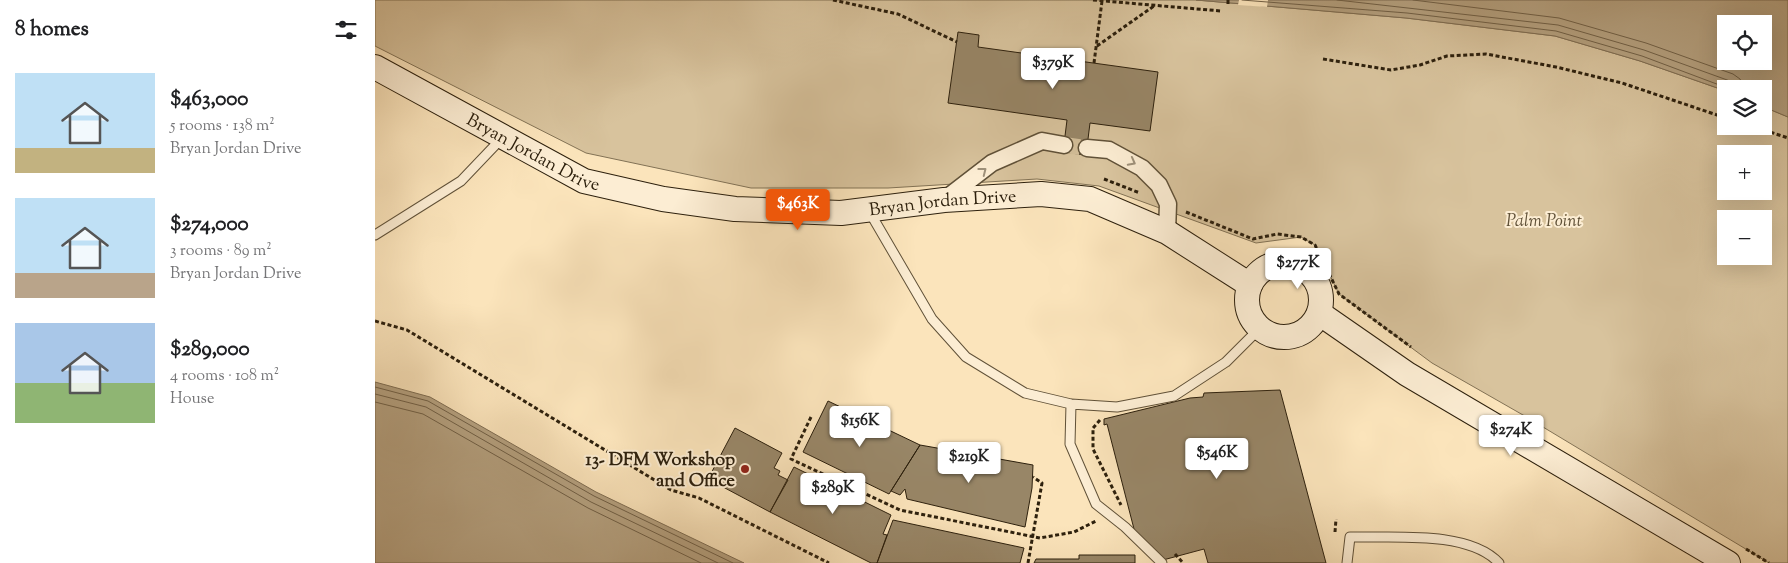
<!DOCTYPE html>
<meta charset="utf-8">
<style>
:root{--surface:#fff;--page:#f6f6f6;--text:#202124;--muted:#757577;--accent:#ea580c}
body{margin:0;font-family:"Sorts Mill Goudy",serif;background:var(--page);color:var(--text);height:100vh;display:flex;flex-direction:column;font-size:19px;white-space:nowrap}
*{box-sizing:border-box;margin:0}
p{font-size:16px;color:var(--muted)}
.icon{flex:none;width:28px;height:28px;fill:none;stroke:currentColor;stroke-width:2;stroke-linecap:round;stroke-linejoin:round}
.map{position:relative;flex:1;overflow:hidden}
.details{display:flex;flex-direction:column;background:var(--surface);width:375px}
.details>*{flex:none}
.fabs{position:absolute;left:1342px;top:15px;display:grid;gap:10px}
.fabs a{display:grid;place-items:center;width:55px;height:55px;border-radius:0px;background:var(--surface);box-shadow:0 5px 20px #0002;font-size:25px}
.price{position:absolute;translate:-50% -42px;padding:0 11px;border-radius:5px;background:#fff;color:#222;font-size:16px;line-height:32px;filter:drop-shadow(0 1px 2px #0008)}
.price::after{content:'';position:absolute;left:50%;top:30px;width:15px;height:11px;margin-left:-8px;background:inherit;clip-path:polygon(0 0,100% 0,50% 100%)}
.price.active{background:var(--accent);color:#fff}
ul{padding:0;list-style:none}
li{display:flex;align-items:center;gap:15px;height:125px;padding:0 15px}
li span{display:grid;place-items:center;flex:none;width:140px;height:100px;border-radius:0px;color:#555}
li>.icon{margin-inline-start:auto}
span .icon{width:60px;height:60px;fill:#fffc;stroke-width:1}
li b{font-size:21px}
h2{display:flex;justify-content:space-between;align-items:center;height:60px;padding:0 15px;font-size:21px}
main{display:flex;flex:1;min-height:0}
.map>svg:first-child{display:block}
</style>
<main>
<section class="details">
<h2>8 homes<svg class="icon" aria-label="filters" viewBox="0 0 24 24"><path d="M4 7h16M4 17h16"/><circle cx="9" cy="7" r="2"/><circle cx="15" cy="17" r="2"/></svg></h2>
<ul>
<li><span style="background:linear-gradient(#bfe0f5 75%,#c2b280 0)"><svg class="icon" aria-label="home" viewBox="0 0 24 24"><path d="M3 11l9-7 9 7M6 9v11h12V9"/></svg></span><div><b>$463,000</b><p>5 rooms · 138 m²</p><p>Bryan Jordan Drive</p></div></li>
<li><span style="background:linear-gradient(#bfe0f5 75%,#b9a48a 0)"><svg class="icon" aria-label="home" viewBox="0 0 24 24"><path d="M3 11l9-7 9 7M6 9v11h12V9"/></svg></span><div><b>$274,000</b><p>3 rooms · 89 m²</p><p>Bryan Jordan Drive</p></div></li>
<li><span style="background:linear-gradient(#a9c7e8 60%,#8fb573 0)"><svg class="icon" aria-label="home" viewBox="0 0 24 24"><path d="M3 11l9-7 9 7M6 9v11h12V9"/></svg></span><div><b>$289,000</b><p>4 rooms · 108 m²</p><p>House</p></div></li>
</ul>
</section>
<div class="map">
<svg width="1413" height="563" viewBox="0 0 1413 563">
<rect width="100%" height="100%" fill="#fbe4bb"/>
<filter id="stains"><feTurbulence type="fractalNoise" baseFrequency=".004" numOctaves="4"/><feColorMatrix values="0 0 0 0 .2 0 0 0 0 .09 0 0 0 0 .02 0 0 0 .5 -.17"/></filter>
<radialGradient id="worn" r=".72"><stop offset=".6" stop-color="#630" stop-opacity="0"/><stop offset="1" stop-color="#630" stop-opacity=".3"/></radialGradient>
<path fill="#d8c39d" stroke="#827255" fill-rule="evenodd" d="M0,0H821L1031,18L1180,36L1265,61L1351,91V126H1389V107L1413,117V563H1394L1148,415L1057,363L964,294L940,245L926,237L881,243L724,186L662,179L513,188H376L211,153L0,46ZM1351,154H1389V191H1351ZM1351,219H1389V256H1351Z"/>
<path fill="#b5a180" stroke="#7f6d52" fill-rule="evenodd" d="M821,0H1413V117L1389,107V89H1351V91L1265,61L1180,36L1031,18ZM1351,24H1389V61H1351Z
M0,382L55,397L221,492L369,563H0Z"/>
<path fill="#fbe4bb" d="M864,0H893L892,7L863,5Z"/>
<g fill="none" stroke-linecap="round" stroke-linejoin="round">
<path stroke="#716046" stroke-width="1" d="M867,0L1032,13L1181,31L1267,56L1355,89
M962,0L1183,25L1269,50L1355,81L1362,89
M1038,0L1184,18L1271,43L1358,74L1365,79L1370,89
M0,387L53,401L219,496L358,563
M0,394L51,407L216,502L343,563
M0,402L48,414L213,508L326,563"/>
</g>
<path fill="#988667" stroke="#2d200d" d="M583,32L604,35L603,47L783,72L775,131L715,123L711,155L688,152L692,120L573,103Z
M905,390L951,563H833L829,549L788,560L759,529L732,424L729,425V419L815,398L828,397L829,393Z
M453,401L545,445L514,494L428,452Z
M360,428L407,453L399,468L405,471L403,475L413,480L395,512L333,479Z
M545,445L658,465L657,488L650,527L532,499L530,489L525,495L516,491Z
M419,467L516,515L508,534L512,535L502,563H496L395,512Z
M518,520L649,548L645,563H502Z
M704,555H760V563H659L661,559H704Z"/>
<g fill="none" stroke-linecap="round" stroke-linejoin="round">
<path stroke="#d2bd98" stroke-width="16" stroke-dasharray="16 8" stroke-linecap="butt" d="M689,145L712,148"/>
<defs>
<path id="service" d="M494,211L557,319L591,357L650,393L696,404L742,407L799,396L851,362L885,328
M0,235L86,181L127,138
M696,404L695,444L721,504L750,527L787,563
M972,563L975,537C1017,538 1094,530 1124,563"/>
<path id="minor" d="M712,148L734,150L767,168L784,185L793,204L792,232
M569,200L617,163L667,141L689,145"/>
<g id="secondary">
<path id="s1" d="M0,67L209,181L288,199L360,209L466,213L569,200L666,194L715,199L792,232L875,285"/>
<circle cx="909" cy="300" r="37"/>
<path d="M944,313L1032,374L1353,563"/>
</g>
</defs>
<use href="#service" stroke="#605138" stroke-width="11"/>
<use href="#minor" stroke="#605138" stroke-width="19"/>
<use href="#secondary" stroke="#2d200d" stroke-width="26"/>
<path stroke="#2d200d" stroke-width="3" stroke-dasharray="4 2.5" stroke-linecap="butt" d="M458,0L523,14L582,42
M718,0L846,11
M853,4V0
M722,46L779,6
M948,59L1016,70L1045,65L1072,56L1111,54L1181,67L1247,83L1351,118
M719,63L727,1
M1377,126L1413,138
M729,179L765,193
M811,212L878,239L902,234L926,237L940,245L964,294L1036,347
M0,321L32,330L296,490L324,498L454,563
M436,417L416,459L525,510L665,538L699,532L721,521
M725,420L718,428V449L746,505
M960,532L961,519
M1371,549L1394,563
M800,554L808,563
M653,563L667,483L658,477"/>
<use href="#service" stroke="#fcedd3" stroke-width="9"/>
<use href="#minor" stroke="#fcedd3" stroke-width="16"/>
<use href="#secondary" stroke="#fcedd3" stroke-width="24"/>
</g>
<defs><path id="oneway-chevron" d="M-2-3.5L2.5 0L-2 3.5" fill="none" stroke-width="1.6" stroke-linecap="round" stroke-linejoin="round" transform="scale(1.25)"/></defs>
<g stroke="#9f917a">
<use href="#oneway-chevron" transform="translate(757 162) rotate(28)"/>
<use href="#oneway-chevron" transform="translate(608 171) rotate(-38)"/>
</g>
<circle fill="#8f2418" stroke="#fcedd3" stroke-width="2" cx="370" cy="469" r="5"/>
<g text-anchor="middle" stroke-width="4" stroke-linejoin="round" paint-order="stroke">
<g font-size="18" fill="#2d200d" stroke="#fcedd3">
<text dy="6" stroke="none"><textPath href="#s1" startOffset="180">Bryan Jordan Drive</textPath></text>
<text dy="6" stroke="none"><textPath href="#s1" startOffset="600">Bryan Jordan Drive</textPath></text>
</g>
<g font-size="18" font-style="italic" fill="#605138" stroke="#fcedd3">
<text x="1169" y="226">Palm Point</text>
</g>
<g font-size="18" font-weight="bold" fill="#2d200d" stroke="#fcedd3" text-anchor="end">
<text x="360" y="465">13- DFM Workshop<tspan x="360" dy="21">and Office</tspan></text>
</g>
</g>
<rect width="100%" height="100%" filter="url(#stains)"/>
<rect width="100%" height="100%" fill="url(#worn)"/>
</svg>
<div class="fabs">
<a><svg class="icon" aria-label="locate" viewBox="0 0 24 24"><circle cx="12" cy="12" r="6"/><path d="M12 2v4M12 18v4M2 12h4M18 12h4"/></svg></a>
<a><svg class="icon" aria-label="layers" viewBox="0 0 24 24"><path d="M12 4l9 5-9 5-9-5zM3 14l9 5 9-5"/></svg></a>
<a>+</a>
<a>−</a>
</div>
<b class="price" style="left:678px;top:90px">$379K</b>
<b class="price active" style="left:423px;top:231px">$463K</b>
<b class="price" style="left:923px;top:290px">$277K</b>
<b class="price" style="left:485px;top:448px">$156K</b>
<b class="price" style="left:1136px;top:457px">$274K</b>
<b class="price" style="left:842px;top:480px">$546K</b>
<b class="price" style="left:594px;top:484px">$219K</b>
<b class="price" style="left:458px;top:515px">$289K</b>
</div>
</main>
